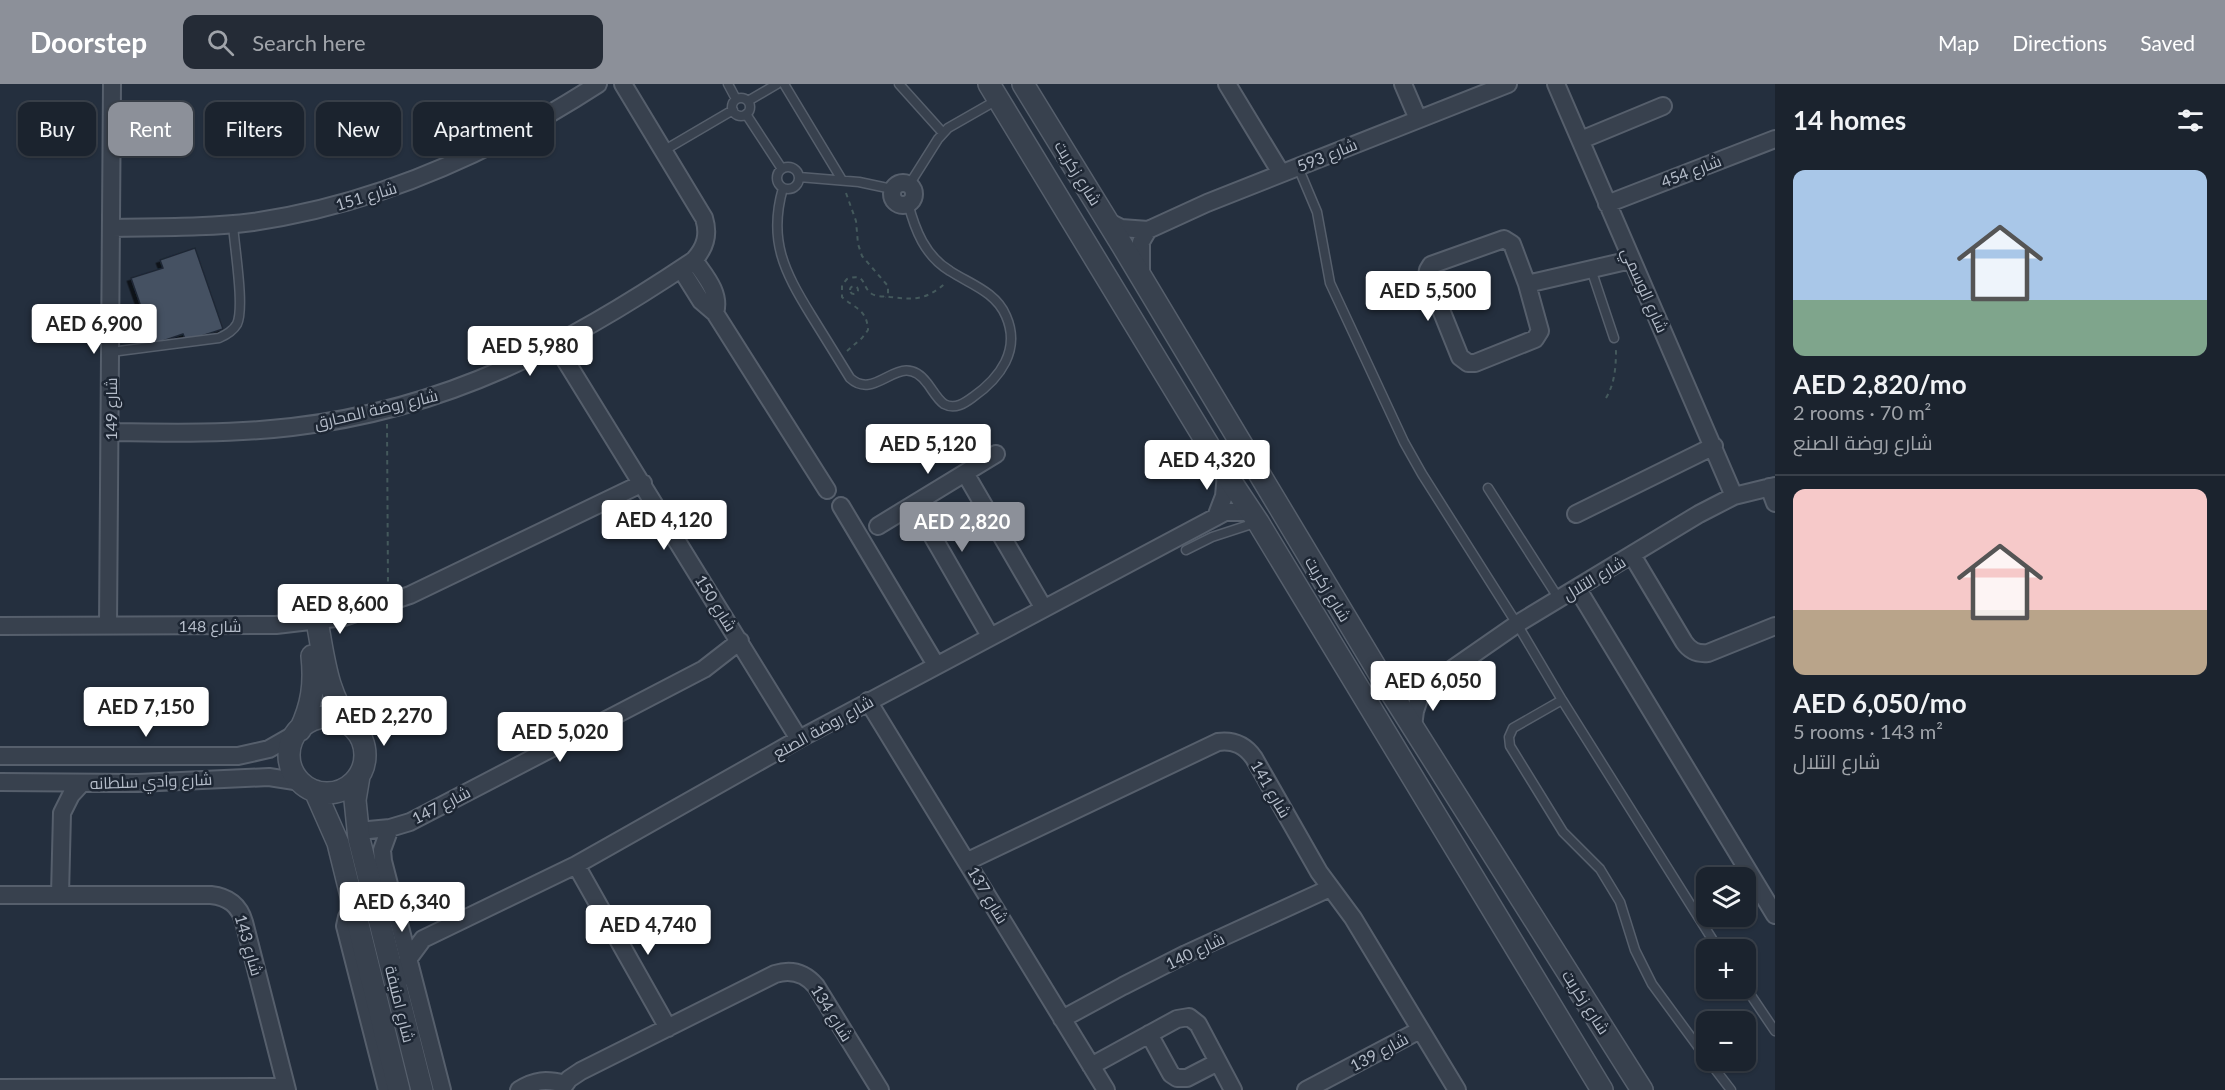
<!DOCTYPE html>
<meta charset="utf-8">
<style>
:root{--surface:#1b232e;--page:#242b36;--text:#f1f3f6;--muted:#a0a4aa;--line:#39404a;--accent:#8c9099}
body{margin:0;font-family:Lato,Cairo,sans-serif;background:var(--page);color:var(--text);height:100vh;display:flex;flex-direction:column;font-size:22px;white-space:nowrap}
*{box-sizing:border-box;margin:0}
p{font-size:20px;color:var(--muted)}
.icon{flex:none;width:33px;height:33px;fill:none;stroke:currentColor;stroke-width:2;stroke-linecap:round;stroke-linejoin:round}
.map{position:relative;flex:1;overflow:hidden}
.panel{display:flex;flex-direction:column;background:var(--surface);width:450px}
.panel>*{flex:none}
.guide{position:absolute;left:18px;top:18px;width:570px;height:54px;display:flex;gap:12px}
.buttons{position:absolute;left:1696px;top:783px;display:grid;gap:12px}
.buttons a{display:grid;place-items:center;width:60px;height:60px;border-radius:12px;background:var(--surface);box-shadow:0 2px 4px #0004,0 0 0 2px var(--line);font-size:30px}
.price{position:absolute;translate:-50% -51px;padding:0 14px;border-radius:6px;background:#fff;color:#222;font-size:20px;line-height:39px;filter:drop-shadow(0 2px 3px #0008)}
.price::after{content:'';position:absolute;left:50%;top:36px;width:18px;height:14px;margin-left:-9px;background:inherit;clip-path:polygon(0 0,100% 0,50% 100%)}
.price.selected{background:var(--accent);color:#fff}
ul{padding:0;list-style:none}
li{display:grid;align-content:center;gap:12px;height:318px;padding:0 18px}
li+li{border-top:2px solid var(--line)}
li span{display:grid;place-items:center;height:186px;border-radius:12px;color:#555}
li>.icon{margin-inline-start:auto}
span .icon{width:108px;height:108px;fill:#fffc;stroke-width:1}
li b{font-size:26px}
h2{display:flex;justify-content:space-between;align-items:center;height:72px;padding:0 18px;font-size:26px}
.pill{padding:0 21px;border-radius:12px;background:var(--surface);box-shadow:0 2px 4px #0004,0 0 0 2px var(--line);font-size:21px;line-height:54px}
.pill.selected{background:var(--accent);color:#fff}
header{display:flex;align-items:center;gap:36px;box-sizing:border-box;height:84px;padding:0 30px;background:var(--accent);color:#fff}
header strong{font-size:28px}
nav{display:flex;gap:33px;margin-inline-start:auto;font-size:21px}
.search{width:420px;height:54px;background:var(--page);display:flex;align-items:center;gap:15px;box-sizing:border-box;padding:0 21px;border-radius:12px;color:var(--muted);font-size:22px}
main{display:flex;flex:1;min-height:0}
.map>svg:first-child{display:block}
</style>
<header>
<strong>Doorstep</strong>
<div class="search"><svg class="icon" aria-label="search" viewBox="0 0 24 24"><circle cx="10" cy="10" r="6"/><path d="M15 15l6 6"/></svg>Search here</div>
<nav><a>Map</a><a>Directions</a><a>Saved</a></nav>
</header>
<main>
<div class="map">
<svg width="1775" height="1006" viewBox="0 0 1775 1006">
<defs>
<filter id="shadow"><feDropShadow dx="-3.5" dy="3.5" stdDeviation="0" flood-color="#0009"/></filter>
</defs>
<rect width="100%" height="100%" fill="#242f3e"/>
<path fill="#455162" stroke="#1f2835" stroke-width="1.5" filter="url(#shadow)" d="M195,164L223,245L186,257L183,250L154,260L131,194L163,184L160,176Z"/>
<g fill="none" stroke-linecap="round" stroke-linejoin="round">
<defs>
<path id="service" d="M728,0L736,15
M784,0L842,96
M899,0L943,49
M732 23a9 9 0 1 1 18 0a9 9 0 1 1-18 0Z
M748,17L777,0
M746,30L782,85
M663,67L733,26
M777 94a11 11 0 1 1 22 0a11 11 0 1 1-22 0Z
M1298,83L1317,128L1330,199L1404,358L1422,390L1517,540L1562,616L1719,866
M799,93L859,98L892,105
M909,101L938,55L948,44L997,16
M783,104C768,156 784,187 811,231C824,252 837,273 850,294C877,319 900,263 927,299C932,305 937,315 944,320C955,326 965,319 973,313C1000,294 1021,266 1006,232C996,208 970,200 950,187C925,172 915,146 908,119
M1591,185L1614,254
M111,268L219,254C226,251 233,247 237,240C245,223 234,161 233,140
M1488,404L1559,515
M1186,466L1212,453L1258,438
M1562,616L1513,644L1509,653L1510,662L1563,748L1600,785L1620,818L1635,866L1652,900L1707,975
M1746,904L1775,947
M1708,976L1731,1006"/>
<path id="minor" d="M1227,0L1281,89
M1403,0L1418,35
M1556,0L1734,412
M1581,56L1663,22
M892 110a11 11 0 1 1 22 0a11 11 0 1 1-22 0Z
M1607,120L1775,55
M1107,137L1121,144L1148,146L1207,119L1508,0
M112,144C159,143 206,144 253,138C378,120 493,68 598,0
M1504,155L1512,160L1527,200L1540,247L1535,255L1475,279H1468L1460,273L1427,191L1428,186L1431,181Z
M694,176C705,192 721,209 715,229
M681,185L701,217L715,229L827,406
M1141,191V158L1148,146
M1527,200L1631,176
M556,261L799,655
M111,348C171,349 232,350 292,343C448,325 566,262 694,176C706,163 709,150 704,134L623,0
M965,389L1043,523
M1769,403L1775,419
M914,420L990,552
M841,422L936,581
M1576,430L1714,362
M1216,433L1224,412L1226,390
M878,442L996,370
M1632,471L1684,558C1690,567 1697,570 1708,569L1775,542
M1577,504L1775,831
M0,542L276,541L344,533L410,511L643,399
M108,542L112,0
M1385,599L1403,606H1422L1517,540L1699,430L1734,412L1775,402
M868,617L1106,1006
M1413,642L1415,627L1422,606
M0,672H238L269,665L297,649
M0,698L138,699L269,693L301,698
M390,744L382,766L383,777L442,1006
M358,747L390,744L410,738L704,585L740,557
M968,777L1218,658C1234,656 1245,661 1254,674L1319,788L1353,834L1457,1006
M576,781L668,944
M0,811H211C229,813 239,821 244,838L287,1006
M60,811L62,729L71,711L82,699
M354,824L347,833L345,842L387,1006
M396,904L409,874L423,855L576,781L799,655L1216,433L1225,428H1252
M1062,935L1123,902L1186,870L1330,804
M1149,950L1171,990L1177,994H1187L1218,978
M1091,982L1177,935L1189,933L1198,940L1233,1006
M0,1004L286,1003
M519,1006C535,996 546,995 565,1000
M561,1006L569,995L581,987L775,890C791,885 805,889 816,902L880,1006
M1306,1006L1420,946"/>
<path id="tertiary" d="M989,0L1226,390L1258,438L1602,1006
M1023,0L1122,161L1385,599L1642,1006
M317,537C324,575 327,612 352,642
M289 671a38 38 0 1 1 76 0a38 38 0 1 1-76 0Z
M300,646C312,621 315,600 312,572
M359,692L355,716L359,755L422,1006
M315,707L338,759L399,1006"/>
</defs>
<use href="#service" stroke="#565f6c" stroke-width="11"/>
<use href="#minor" stroke="#565f6c" stroke-width="20"/>
<use href="#tertiary" stroke="#565f6c" stroke-width="24"/>
<path stroke="#44595c" stroke-width="2" stroke-dasharray="4.5 4.5" stroke-linecap="butt" d="M846,109L856,137L858,160L862,172L888,202V210L885,213
M850 206a4 4 0 1 1 8 0a4 4 0 1 1-8 0Z
M847,267L862,254L868,246C867,225 854,224 842,213V201L847,195C867,188 861,203 872,210C877,213 884,212 890,213C916,216 926,216 947,198
M1606,314C1615,299 1616,282 1616,265
M387,340L388,502"/>
<use href="#service" stroke="#38414e" stroke-width="8"/>
<use href="#minor" stroke="#38414e" stroke-width="16"/>
<use href="#tertiary" stroke="#38414e" stroke-width="21"/>
</g>
<g text-anchor="middle" stroke-width="5" stroke-linejoin="round" paint-order="stroke">
<g font-size="16" fill="#b4bcc9" stroke="#1d2633">
<text transform="translate(1327 71) rotate(-22)" y="6">شارع 593</text>
<text transform="translate(1691 87) rotate(-21)" y="6">شارع 454</text>
<text transform="translate(1078 89) rotate(58)" y="6">شارع زكريت</text>
<text transform="translate(366 112) rotate(-17)" y="6">شارع 151</text>
<text transform="translate(1645 206) rotate(66)" y="6">شارع الوسمي</text>
<text transform="translate(111 325) rotate(-90)" y="6">شارع 149</text>
<text transform="translate(376 325) rotate(-13)" y="6">شارع روضة المحارق</text>
<text transform="translate(1594 494) rotate(-31)" y="6">شارع التلال</text>
<text transform="translate(1328 505) rotate(59)" y="6">شارع زكريت</text>
<text transform="translate(716 519) rotate(58)" y="6">شارع 150</text>
<text x="210" y="548">شارع 148</text>
<text transform="translate(823 643) rotate(-29)" y="6">شارع روضة الصنع</text>
<text transform="translate(151 697) rotate(-2)" y="6">شارع وادي سلطانه</text>
<text transform="translate(1271 705) rotate(60)" y="6">شارع 141</text>
<text transform="translate(441 721) rotate(-27)" y="6">شارع 147</text>
<text transform="translate(988 811) rotate(59)" y="6">شارع 137</text>
<text transform="translate(249 861) rotate(74)" y="6">شارع 143</text>
<text transform="translate(1195 867) rotate(-26)" y="6">شارع 140</text>
<text transform="translate(1586 918) rotate(57)" y="6">شارع زكريت</text>
<text transform="translate(400 920) rotate(76)" y="6">شارع امنيفة</text>
<text transform="translate(832 929) rotate(58)" y="6">شارع 134</text>
<text transform="translate(1379 968) rotate(-28)" y="6">شارع 139</text>
</g>
</g>
</svg>
<div class="buttons">
<a><svg class="icon" aria-label="layers" viewBox="0 0 24 24"><path d="M12 4l9 5-9 5-9-5zM3 14l9 5 9-5"/></svg></a>
<a>+</a>
<a>−</a>
</div>
<b class="price" style="left:1428px;top:238px">AED 5,500</b>
<b class="price" style="left:94px;top:271px">AED 6,900</b>
<b class="price" style="left:530px;top:293px">AED 5,980</b>
<b class="price" style="left:928px;top:391px">AED 5,120</b>
<b class="price" style="left:1207px;top:407px">AED 4,320</b>
<b class="price" style="left:664px;top:467px">AED 4,120</b>
<b class="price selected" style="left:962px;top:469px">AED 2,820</b>
<b class="price" style="left:340px;top:551px">AED 8,600</b>
<b class="price" style="left:1433px;top:628px">AED 6,050</b>
<b class="price" style="left:146px;top:654px">AED 7,150</b>
<b class="price" style="left:384px;top:663px">AED 2,270</b>
<b class="price" style="left:560px;top:679px">AED 5,020</b>
<b class="price" style="left:402px;top:849px">AED 6,340</b>
<b class="price" style="left:648px;top:872px">AED 4,740</b>
<div class="guide">
<a class="pill">Buy</a>
<a class="pill selected">Rent</a>
<a class="pill">Filters</a>
<a class="pill">New</a>
<a class="pill">Apartment</a>
</div>
</div>
<section class="panel">
<h2>14 homes<svg class="icon" aria-label="filters" viewBox="0 0 24 24"><path d="M4 7h16M4 17h16"/><circle cx="9" cy="7" r="2"/><circle cx="15" cy="17" r="2"/></svg></h2>
<ul>
<li><span style="background:linear-gradient(#a9c7e8 70%,#7fa58c 0)"><svg class="icon" aria-label="home" viewBox="0 0 24 24"><path d="M3 11l9-7 9 7M6 9v11h12V9"/></svg></span><div><b>AED 2,820/mo</b><p>2 rooms · 70 m²</p><p>شارع روضة الصنع</p></div></li>
<li><span style="background:linear-gradient(#f6c9c9 65%,#b9a48a 0)"><svg class="icon" aria-label="home" viewBox="0 0 24 24"><path d="M3 11l9-7 9 7M6 9v11h12V9"/></svg></span><div><b>AED 6,050/mo</b><p>5 rooms · 143 m²</p><p>شارع التلال</p></div></li>
</ul>
</section>
</main>
